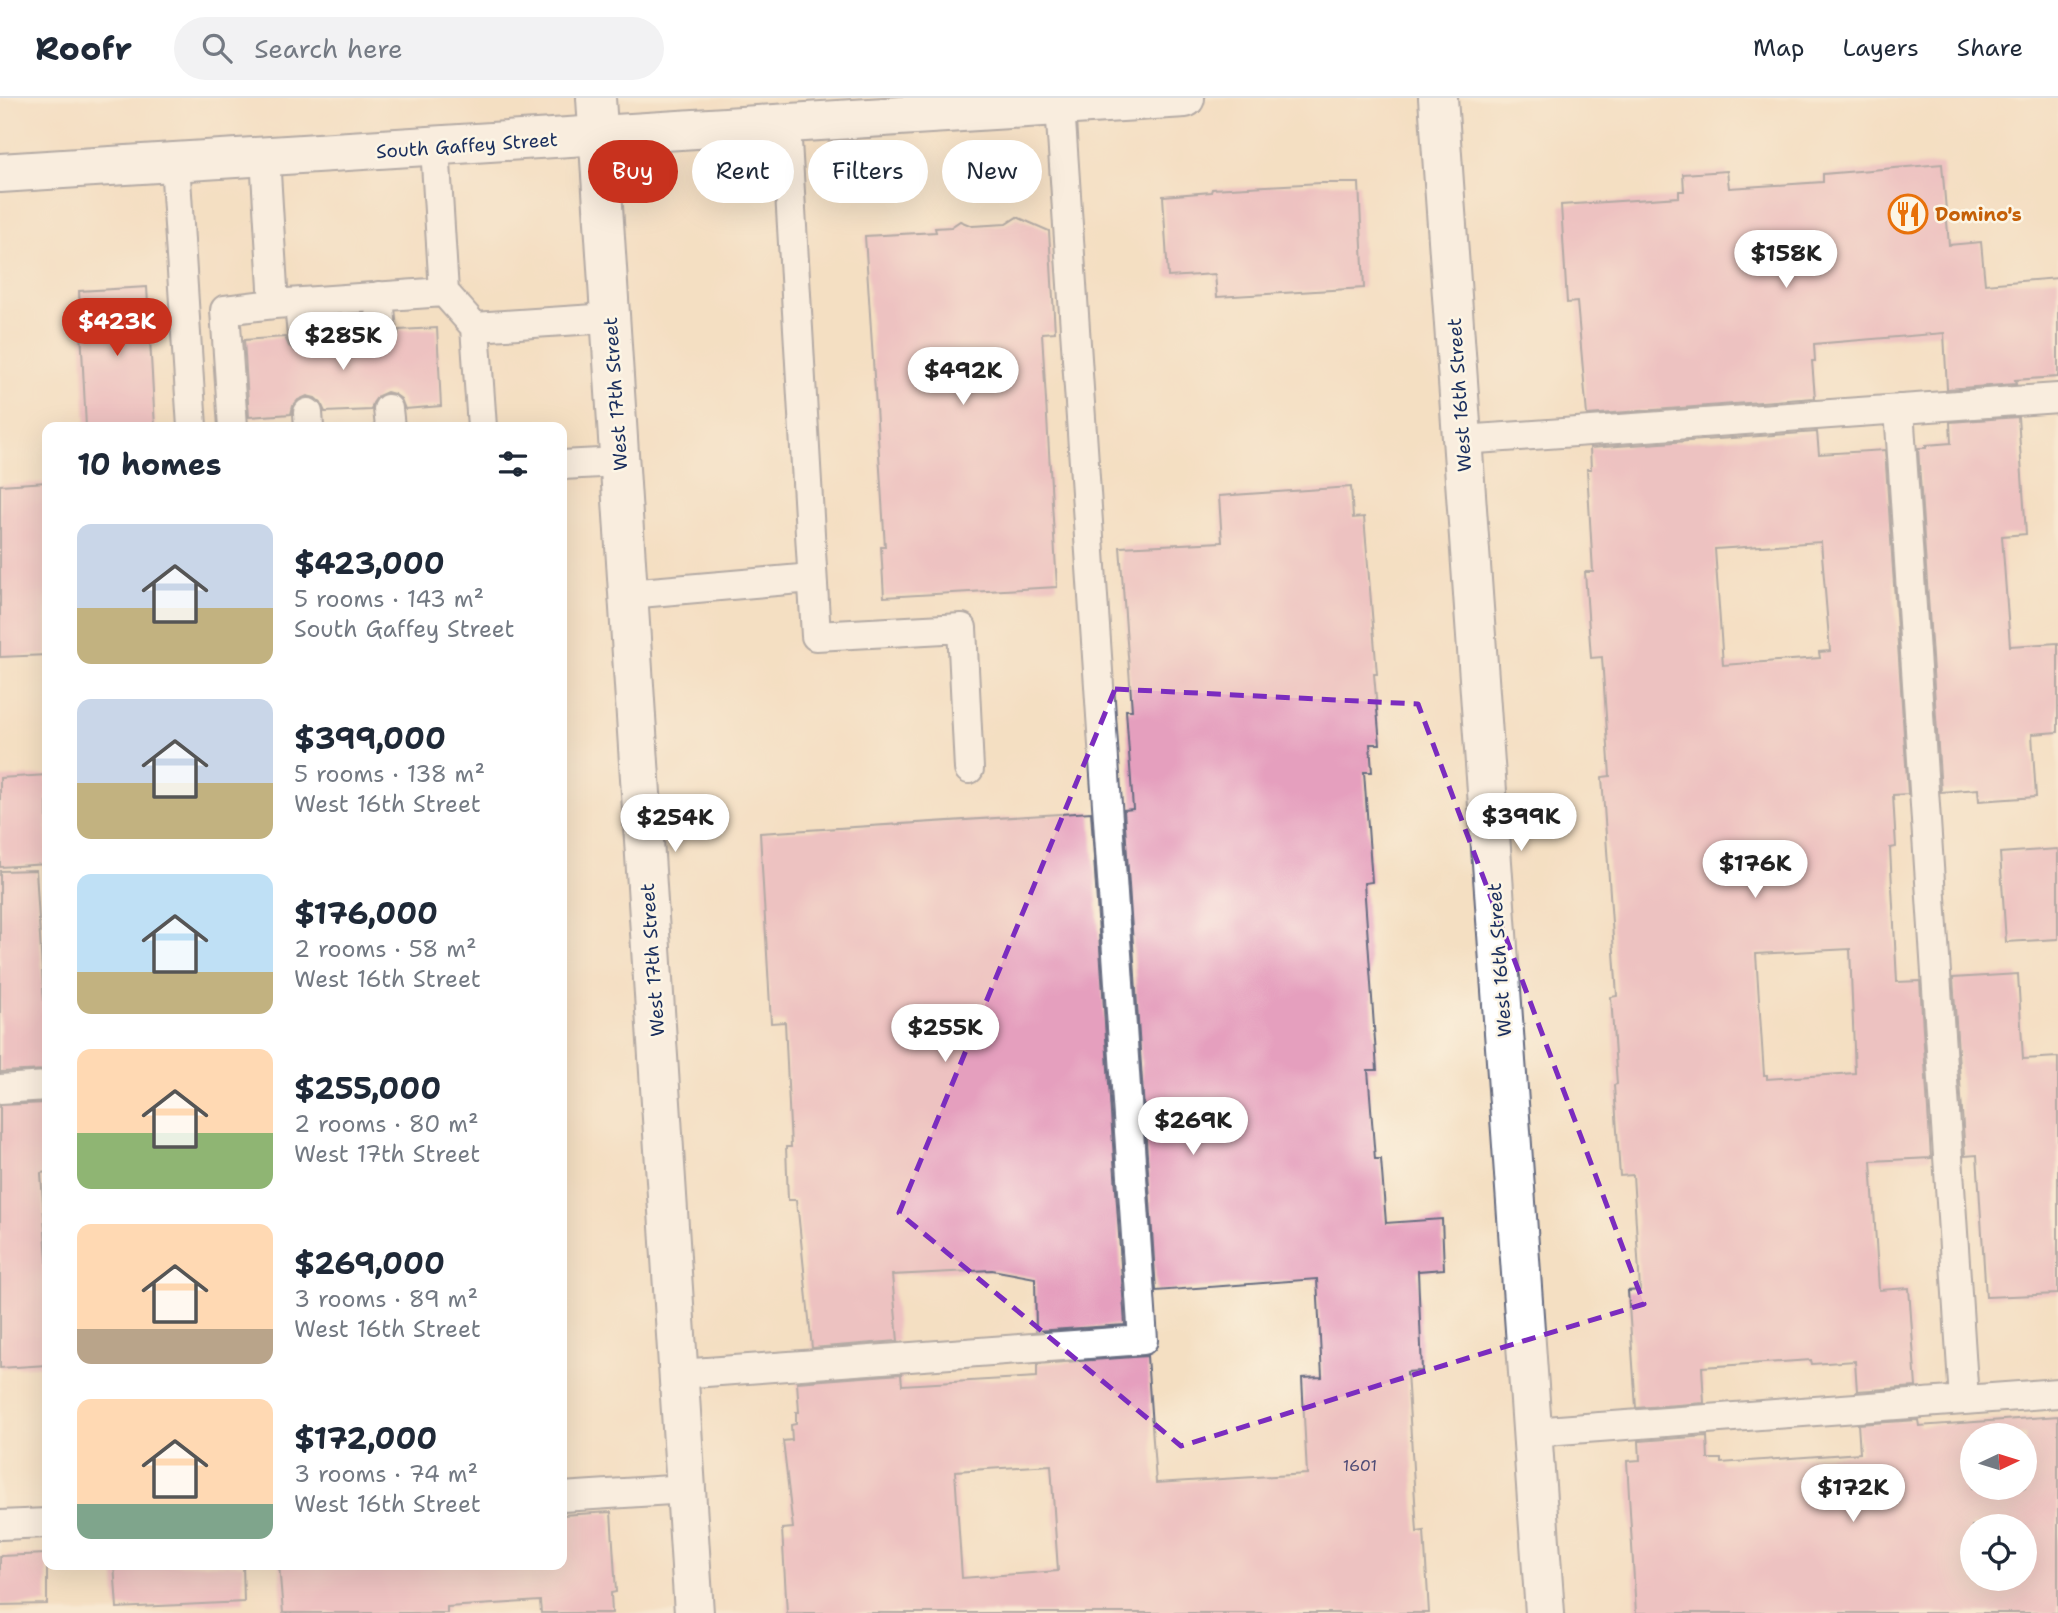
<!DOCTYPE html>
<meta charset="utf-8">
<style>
:root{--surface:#fff;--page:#f2f2f3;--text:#1f2937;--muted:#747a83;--line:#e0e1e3;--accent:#c8321e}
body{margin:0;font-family:"Shantell Sans",sans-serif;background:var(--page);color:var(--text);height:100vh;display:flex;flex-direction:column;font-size:26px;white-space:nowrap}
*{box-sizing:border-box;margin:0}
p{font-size:23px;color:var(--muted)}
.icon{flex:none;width:38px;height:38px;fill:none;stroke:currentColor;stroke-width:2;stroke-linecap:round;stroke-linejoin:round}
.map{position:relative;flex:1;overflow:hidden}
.panel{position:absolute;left:42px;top:324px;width:525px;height:1148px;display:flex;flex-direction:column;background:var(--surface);border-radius:14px;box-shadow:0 7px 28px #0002}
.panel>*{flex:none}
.top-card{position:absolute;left:588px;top:42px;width:665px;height:63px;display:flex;gap:14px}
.needle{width:46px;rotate:86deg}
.buttons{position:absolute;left:1960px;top:1325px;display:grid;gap:14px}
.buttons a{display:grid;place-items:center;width:77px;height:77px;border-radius:50%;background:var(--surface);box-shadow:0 7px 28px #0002;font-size:35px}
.price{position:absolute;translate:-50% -60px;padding:0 16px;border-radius:24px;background:#fff;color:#222;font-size:23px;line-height:46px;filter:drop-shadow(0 2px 4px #0008)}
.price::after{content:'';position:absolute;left:50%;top:42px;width:21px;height:16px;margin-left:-10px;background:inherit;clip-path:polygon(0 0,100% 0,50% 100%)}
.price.selected{background:var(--accent);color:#fff}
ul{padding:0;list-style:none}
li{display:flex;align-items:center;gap:21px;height:175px;padding:0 35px}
li span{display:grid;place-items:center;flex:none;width:196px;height:140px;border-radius:14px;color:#555}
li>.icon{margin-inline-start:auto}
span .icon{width:84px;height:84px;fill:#fffc;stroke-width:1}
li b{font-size:30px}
h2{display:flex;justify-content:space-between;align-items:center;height:84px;padding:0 35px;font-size:30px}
.pill{padding:0 24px;border-radius:32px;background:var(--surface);box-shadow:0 7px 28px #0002;font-size:24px;line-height:63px}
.pill.selected{background:var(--accent);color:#fff}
header{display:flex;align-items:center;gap:42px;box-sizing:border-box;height:98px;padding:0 35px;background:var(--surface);border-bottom:2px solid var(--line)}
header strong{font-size:33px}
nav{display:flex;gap:38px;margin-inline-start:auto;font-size:24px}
.search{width:490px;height:63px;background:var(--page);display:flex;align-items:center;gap:18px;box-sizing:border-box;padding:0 24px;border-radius:38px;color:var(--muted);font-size:26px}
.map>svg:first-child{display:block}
</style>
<header>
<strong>Roofr</strong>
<div class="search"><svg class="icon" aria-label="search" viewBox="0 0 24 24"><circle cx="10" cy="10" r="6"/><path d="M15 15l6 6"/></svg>Search here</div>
<nav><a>Map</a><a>Layers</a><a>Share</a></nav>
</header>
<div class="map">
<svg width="2058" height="1515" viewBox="0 0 2058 1515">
<rect width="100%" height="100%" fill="#fcf5e5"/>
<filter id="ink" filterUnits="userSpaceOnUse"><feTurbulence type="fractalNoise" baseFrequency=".0143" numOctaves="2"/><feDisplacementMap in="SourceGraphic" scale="14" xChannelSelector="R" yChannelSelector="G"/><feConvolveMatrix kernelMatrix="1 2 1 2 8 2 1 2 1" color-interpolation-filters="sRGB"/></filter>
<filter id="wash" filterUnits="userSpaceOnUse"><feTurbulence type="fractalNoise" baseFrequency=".00686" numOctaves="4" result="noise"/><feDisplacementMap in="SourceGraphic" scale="28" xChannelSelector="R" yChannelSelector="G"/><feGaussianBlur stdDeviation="1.57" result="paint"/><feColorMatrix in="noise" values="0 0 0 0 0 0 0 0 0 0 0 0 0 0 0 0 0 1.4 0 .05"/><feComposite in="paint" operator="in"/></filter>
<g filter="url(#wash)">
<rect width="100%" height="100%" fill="#f4dfc2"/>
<g id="blocks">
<path fill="#e59fbe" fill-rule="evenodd" d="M1942,66L1949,147L1981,144L1985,186L2058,180V279L2015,282L2016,286L1947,291L1944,235L1814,246L1815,263H1812L1815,300L1587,317L1577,204L1567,205L1561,107L1679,99V93H1684L1683,76L1727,73L1729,90L1823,84V76Z
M1321,85H1359L1364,190L1217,199L1215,176L1168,179L1163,98L1211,94L1212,91Z
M1017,119L1049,133L1055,234L1042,235L1057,489L884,499L881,449H885L865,138L936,134L935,130L951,129L960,123L972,128L1006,126Z
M147,189L155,329H86L79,193Z
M437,230L441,308L405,311L401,301L394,296L387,294L378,298L373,305L371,312L325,314L321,305L315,300L307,298L298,302L293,308L291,316L249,319L244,242L285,239L289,248L296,253L303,255L312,251L317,246L319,237L365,234L369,243L376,248L383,250L392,246L397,241L399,232Z
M2018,319L2026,436L2002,438L2010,548L2058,545V634L2032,636L2036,699L1979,703L1978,691L1941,694L1918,350H1926V347L1951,345L1950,324Z
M1817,334L1819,356L1885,352L1908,696L1893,697L1896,749L1890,750L1897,884L1920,883L1931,1060L1871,1063L1879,1192L1909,1190L1916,1289L1857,1293L1855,1263L1812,1266L1811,1262L1702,1269L1704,1305L1636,1310L1628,1193L1640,1192L1633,1077L1620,1078L1614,987L1617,986L1611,899L1617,898L1602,679L1610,678L1602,559L1591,560L1585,474H1593L1587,371H1591L1590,350ZM1821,444L1830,553L1819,554L1820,560L1723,567L1715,451ZM1850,851L1855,975L1767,981V977H1764L1756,856Z
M47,384V557L0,559V387Z
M1351,389L1353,420L1364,419L1377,576H1374L1380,646H1370L1372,674H1364L1372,784L1364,785L1377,972H1368L1375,1061H1381L1386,1125L1442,1121L1444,1171L1418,1173L1422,1273L1407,1274L1417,1434L1424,1433L1429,1515H787L782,1431L793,1430L783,1343L792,1342L791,1327L796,1326V1314H799L797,1284L901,1276L902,1287L1037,1279V1266L1147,1258L1156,1385L1307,1376L1302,1280L1322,1279L1317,1181L1156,1193L1124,712L1133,711L1126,612H1132L1120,449L1222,444L1219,398ZM1051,1367L1058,1473L962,1480L955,1373Z
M47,677V766L0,769V680Z
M1091,714L1125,1227L1036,1233L1035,1180L992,1172L892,1177L898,1243L812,1250L798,1113H797L796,1102H788L786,1049H791L785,924L771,925L760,735Z
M2058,751V841L2006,844L2000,755Z
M36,772L44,906L47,905V972L0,974V773Z
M2018,876L2023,961L2058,959V1196L1986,1199L1977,1057L1965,1058L1953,880Z
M47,1005V1074L41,1075L47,1162V1267L0,1270V1007Z
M2058,1318V1515H1636L1627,1363L1640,1362L1639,1343L1707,1338L1708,1361H1721V1365L1860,1355L1858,1326L1918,1322L1919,1328ZM1972,1337H2025V1390H1972ZM1972,1428H2025V1480H1972Z
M611,1414L616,1494L611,1495L612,1515H541L540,1503L447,1509V1515H283L279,1466H562V1417Z
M47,1456V1506L0,1507V1458Z
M114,1466H243L244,1504L117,1510Z"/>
</g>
</g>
<g filter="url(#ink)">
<use href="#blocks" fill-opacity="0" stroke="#676d81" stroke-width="2"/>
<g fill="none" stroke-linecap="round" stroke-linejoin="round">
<defs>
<path id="lane" d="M786,26L816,538L962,530L969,671
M435,49L444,194L475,229
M265,59L274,206L444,194
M175,65L192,329
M379,198L382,233
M299,205L302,238
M388,311L390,329
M1899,311L1964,1302
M308,315L309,329
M233,329L225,212L274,206
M482,329L475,229L610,220
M1462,342L2058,300
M562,367L619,364
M628,496L812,480
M0,991L47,988
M679,1276L1143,1242L1060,8
M1532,1334L2058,1295
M562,1399L686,1391
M0,1427L47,1425"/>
<path id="street" d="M596,0L694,1515
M1438,0L1545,1515"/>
<path id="primary" d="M0,75L1185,0"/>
</defs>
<use href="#lane" stroke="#676d81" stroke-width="32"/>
<use href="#street" stroke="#676d81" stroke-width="42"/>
<use href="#primary" stroke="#676d81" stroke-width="42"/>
<use href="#lane" stroke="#fff" stroke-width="28"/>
<use href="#street" stroke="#fff" stroke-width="38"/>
<use href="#primary" stroke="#fff" stroke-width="38"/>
</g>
</g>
<path d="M0 0H2058V1515H0ZM1115,591L1418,606L1644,1206L1181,1348L899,1115Z" fill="#f4dfc2" fill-opacity=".55" fill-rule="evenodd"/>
<path fill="none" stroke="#7b2cbf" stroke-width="5" stroke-dasharray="14 9" stroke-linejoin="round" d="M1115,591L1418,606L1644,1206L1181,1348L899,1115Z"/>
<defs>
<symbol id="restaurant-ring" viewBox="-11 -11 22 22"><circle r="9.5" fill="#fcf5e5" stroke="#e8710a" stroke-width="1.5"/><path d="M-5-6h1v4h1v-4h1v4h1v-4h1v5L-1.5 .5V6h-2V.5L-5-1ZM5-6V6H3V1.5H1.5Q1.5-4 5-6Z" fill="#e8710a"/></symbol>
</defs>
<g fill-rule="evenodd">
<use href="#restaurant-ring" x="1886" y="94" width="44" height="44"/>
</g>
<g text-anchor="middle" stroke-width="5" stroke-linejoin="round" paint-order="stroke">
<g font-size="16" fill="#4e4b76">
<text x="1360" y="1373">1601</text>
</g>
<g font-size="19" fill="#1b2f5e" stroke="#fcf5e5">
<text transform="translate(467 47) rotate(-4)" y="7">South Gaffey Street</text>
<text transform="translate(615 296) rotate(-94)" y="7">West 17th Street</text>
<text transform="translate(1459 297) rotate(-94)" y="7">West 16th Street</text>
<text transform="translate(652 862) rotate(-94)" y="7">West 17th Street</text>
<text transform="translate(1499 862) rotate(-94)" y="7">West 16th Street</text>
</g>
<g font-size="19" font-weight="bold" fill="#c56008" stroke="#fcf5e5" text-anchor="start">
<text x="1935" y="123">Domino's</text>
</g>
</g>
</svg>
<div class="buttons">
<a><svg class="needle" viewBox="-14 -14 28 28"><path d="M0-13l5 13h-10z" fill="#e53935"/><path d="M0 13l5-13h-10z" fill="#747a83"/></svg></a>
<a><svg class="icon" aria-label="locate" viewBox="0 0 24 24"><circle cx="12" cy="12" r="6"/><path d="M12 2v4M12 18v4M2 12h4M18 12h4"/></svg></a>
</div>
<b class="price" style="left:1786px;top:192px">$158K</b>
<b class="price selected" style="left:117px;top:260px">$423K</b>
<b class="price" style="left:343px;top:274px">$285K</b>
<b class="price" style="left:963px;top:309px">$492K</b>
<b class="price" style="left:1521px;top:755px">$399K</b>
<b class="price" style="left:675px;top:756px">$254K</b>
<b class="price" style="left:1755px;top:802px">$176K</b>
<b class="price" style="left:945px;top:966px">$255K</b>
<b class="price" style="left:1193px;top:1059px">$269K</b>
<b class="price" style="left:1853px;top:1426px">$172K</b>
<div class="top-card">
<a class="pill selected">Buy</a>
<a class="pill">Rent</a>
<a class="pill">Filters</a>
<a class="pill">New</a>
</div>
<section class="panel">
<h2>10 homes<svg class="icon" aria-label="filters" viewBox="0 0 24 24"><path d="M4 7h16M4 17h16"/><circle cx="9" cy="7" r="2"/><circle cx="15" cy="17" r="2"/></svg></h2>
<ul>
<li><span style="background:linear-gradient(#c9d6e8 60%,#c2b280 0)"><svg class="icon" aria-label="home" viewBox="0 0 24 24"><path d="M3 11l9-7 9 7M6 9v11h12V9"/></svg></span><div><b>$423,000</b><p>5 rooms · 143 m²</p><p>South Gaffey Street</p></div></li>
<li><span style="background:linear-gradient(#c9d6e8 60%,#c2b280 0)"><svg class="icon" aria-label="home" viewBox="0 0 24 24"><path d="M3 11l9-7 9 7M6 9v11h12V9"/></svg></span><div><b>$399,000</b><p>5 rooms · 138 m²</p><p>West 16th Street</p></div></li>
<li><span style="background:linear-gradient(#bfe0f5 70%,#c2b280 0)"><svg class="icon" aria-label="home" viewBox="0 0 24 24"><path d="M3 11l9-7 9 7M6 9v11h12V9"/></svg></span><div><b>$176,000</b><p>2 rooms · 58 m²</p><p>West 16th Street</p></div></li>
<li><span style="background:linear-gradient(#ffd9b3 60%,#8fb573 0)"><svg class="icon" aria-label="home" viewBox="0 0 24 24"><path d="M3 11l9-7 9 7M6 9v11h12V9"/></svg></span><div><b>$255,000</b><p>2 rooms · 80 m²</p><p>West 17th Street</p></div></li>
<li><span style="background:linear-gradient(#ffd9b3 75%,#b9a48a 0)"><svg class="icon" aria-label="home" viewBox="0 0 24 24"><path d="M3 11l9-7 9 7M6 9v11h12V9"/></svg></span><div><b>$269,000</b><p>3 rooms · 89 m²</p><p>West 16th Street</p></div></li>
<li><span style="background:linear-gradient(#ffd9b3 75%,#7fa58c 0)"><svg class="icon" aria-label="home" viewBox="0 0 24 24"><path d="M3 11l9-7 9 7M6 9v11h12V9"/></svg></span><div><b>$172,000</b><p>3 rooms · 74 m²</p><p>West 16th Street</p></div></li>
</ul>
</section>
</div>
